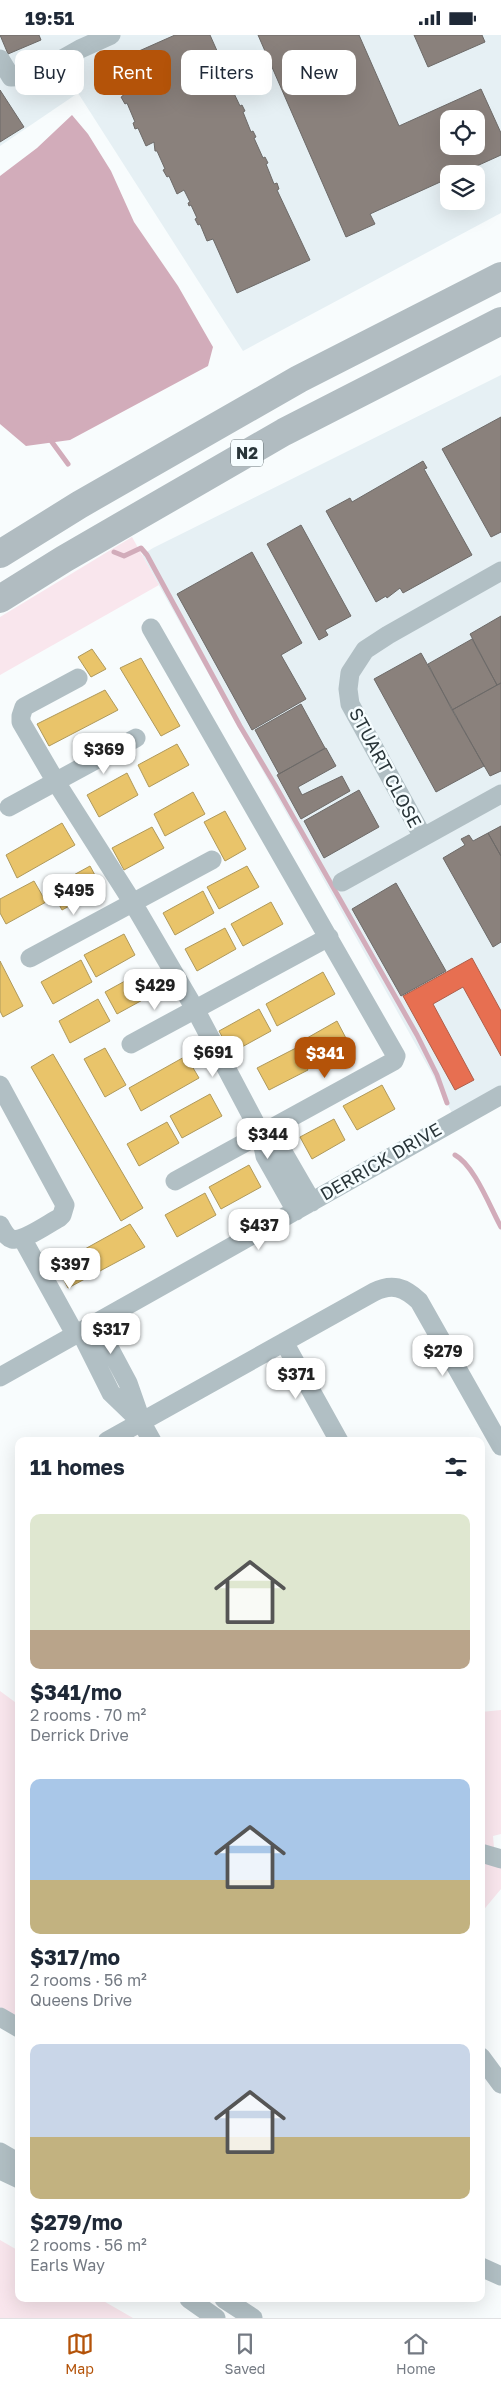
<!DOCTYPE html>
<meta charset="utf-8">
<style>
:root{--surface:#fff;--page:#f2f2f3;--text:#1f2937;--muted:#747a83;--line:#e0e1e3;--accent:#b45309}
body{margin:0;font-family:"Golos Text",sans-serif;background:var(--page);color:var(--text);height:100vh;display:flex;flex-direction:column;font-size:19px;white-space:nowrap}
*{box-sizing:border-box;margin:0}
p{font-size:16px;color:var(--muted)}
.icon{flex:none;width:28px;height:28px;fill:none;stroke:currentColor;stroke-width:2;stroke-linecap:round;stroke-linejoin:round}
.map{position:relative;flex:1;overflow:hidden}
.details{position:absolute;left:15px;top:1402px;width:470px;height:865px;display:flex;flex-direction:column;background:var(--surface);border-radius:10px;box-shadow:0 5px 20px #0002}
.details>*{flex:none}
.top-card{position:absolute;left:15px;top:15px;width:471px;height:45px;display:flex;gap:10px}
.controls{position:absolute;left:440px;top:75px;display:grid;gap:10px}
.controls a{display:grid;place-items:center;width:45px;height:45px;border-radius:10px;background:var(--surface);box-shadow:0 5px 20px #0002;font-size:25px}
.price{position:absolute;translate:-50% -42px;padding:0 11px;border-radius:10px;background:#fff;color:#222;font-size:16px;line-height:32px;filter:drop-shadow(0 1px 2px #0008)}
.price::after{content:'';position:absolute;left:50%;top:30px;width:15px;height:11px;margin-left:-8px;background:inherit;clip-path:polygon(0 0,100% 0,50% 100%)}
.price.selected{background:var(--accent);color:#fff}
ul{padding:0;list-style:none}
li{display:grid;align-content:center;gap:10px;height:265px;padding:0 15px}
li span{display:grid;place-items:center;height:155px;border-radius:10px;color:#555}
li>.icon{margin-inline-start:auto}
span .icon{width:90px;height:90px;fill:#fffc;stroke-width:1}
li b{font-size:21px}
h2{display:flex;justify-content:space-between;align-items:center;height:60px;padding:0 15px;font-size:21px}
.chip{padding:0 18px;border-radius:10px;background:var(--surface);box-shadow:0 5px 20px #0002;font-size:18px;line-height:45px}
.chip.selected{background:var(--accent);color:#fff}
.status{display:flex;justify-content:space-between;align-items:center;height:35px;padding:0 25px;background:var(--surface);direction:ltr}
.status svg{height:14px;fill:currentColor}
.tab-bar{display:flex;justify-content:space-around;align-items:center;height:70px;border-top:1px solid var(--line);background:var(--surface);font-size:14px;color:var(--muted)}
.tab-bar a{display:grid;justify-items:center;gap:2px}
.tab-bar .selected{color:var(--accent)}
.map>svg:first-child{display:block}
</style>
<div class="status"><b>19:51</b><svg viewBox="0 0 49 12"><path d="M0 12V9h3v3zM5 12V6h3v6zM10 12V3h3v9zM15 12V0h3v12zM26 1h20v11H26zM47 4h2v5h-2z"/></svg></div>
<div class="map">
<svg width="501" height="2283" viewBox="0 0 501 2283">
<rect width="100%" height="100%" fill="#f8fcfd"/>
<path fill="#e6f0f4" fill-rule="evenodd" d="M0,0H501V178L243,316L78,58L0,111ZM449,84H476V111H449ZM449,139H476V166H449Z
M501,340V1059L455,1084L430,1035L142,520L153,513Z"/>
<path fill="#f9e6ed" d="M132,502L159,550L0,640V582Z
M0,1656L19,1670V1983L0,1972Z
M501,1675V1799L493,1801L494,1813L481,1810V1677Z
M481,1826L501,1832V1854L481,1878Z
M0,2205L19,2216V2264H100L133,2283H0Z"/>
<path fill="#d2acba" d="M72,80L88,99L111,136L134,187L178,251L213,312L208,331L70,405L26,411L0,389V141L37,113Z"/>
<path fill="#e9c46a" stroke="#af995b" d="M92,614L106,634L91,642L78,622Z
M141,623L180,691L161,701L120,633Z
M105,655L118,675L49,711L37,689Z
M177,709L189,730L149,752L138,730Z
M127,738L138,760L99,782L87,760Z
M193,757L205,779L165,801L154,779Z
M225,776L246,814L225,826L204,787Z
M62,788L75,810L17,843L6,820Z
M152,792L164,813L124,835L112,813Z
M90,831L102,853L62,875L50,853Z
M247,831L259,852L219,874L207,852Z
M34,846L46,867L6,889L0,878V864Z
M203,856L214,878L175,900L163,878Z
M271,867L283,889L243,911L231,889Z
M225,893L236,914L197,936L185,914Z
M124,899L135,920L96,942L84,920Z
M81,925L92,947L53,969L41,947Z
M0,926L23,971L3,982L0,976Z
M145,935L157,957L117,979L105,957Z
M323,937L335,959L277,991L266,969Z
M98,964L110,986L70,1008L59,986Z
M259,974L271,996L231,1018L219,996Z
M337,986L348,1007L312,1027L300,1007Z
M105,1013L126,1050L105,1062L84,1024Z
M296,1013L308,1035L269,1055L257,1033Z
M53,1019L143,1173L121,1186L31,1032Z
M186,1021L199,1043L141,1076L129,1053Z
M382,1050L395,1074L357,1095L343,1071Z
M210,1059L222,1081L182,1103L170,1081Z
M334,1084L345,1105L312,1124L300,1102Z
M167,1087L179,1108L139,1131L127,1109Z
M249,1130L261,1152L221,1174L209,1152Z
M205,1158L216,1180L177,1202L165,1180Z
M130,1189L145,1212L68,1253L56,1230Z"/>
<path fill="#e76f51" stroke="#ae5e4a" d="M472,923L501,976V1021L463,952L433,969L474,1045L455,1055L403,961Z"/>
<path fill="#8a817c" stroke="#6d6a68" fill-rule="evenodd" d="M0,0H39L41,5L8,19Z
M175,0H210L218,18H216L219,19L222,25L220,26L228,45H230L233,51L231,52L240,71L242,70L245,76L243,77L251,97L253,96L256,102L254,103L263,123L265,122L268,128L266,129L274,149L277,148L279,154L277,155L310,225L237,258L213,204L207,206L200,189L198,190L195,184L197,183L191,170L189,171L188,168L190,167L184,155L177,159L169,141L167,142L163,135L165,134L157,116H155L154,107L146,111L138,93L135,94L133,88L135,87L127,68L125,69L121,62L123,61L122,57L133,52L121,24Z
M258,0H359L399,91L481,54L501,98V120L459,139H449V143L370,179L375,189L346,202ZM449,84H476V111H449Z
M414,0H482L485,7L428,32Z
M0,55L24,92L0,107Z
M501,382V497L491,502L442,414Z
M423,426L427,433L424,434L472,520L403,558L400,553L387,563L386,561L376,567L326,476L350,463L352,467Z
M301,490L351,581L325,595L328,600L319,605L267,509Z
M252,517L302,608L281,620L306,664L252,695L177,559Z
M501,581V648L497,650L470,599Z
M472,604L497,650L452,675L428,629Z
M421,618L484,731L436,757L374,644Z
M501,648V736L490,741L452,675Z
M301,669L325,713L279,739L255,695Z
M326,713L336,731L298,752L302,760L342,741L350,756L301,784L277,740Z
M359,755L379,792L324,823L304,786Z
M501,791V821L488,798Z
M488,798L501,821V907L493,912L443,823L465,810L461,804L469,800L473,806Z
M396,848L446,936L401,961L352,874Z"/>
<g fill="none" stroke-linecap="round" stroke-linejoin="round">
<path stroke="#d2acba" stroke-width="5" d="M49,403L68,429
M114,517L124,521L141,513L147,520L240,691L275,750L417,1000L437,1040L447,1068
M455,1120C474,1130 490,1172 501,1192"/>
<path stroke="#b1bfc4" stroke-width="19" d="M0,24L11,42L32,41L80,14L111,0
M151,593L396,1021L394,1026L175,1146
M78,643L24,672L21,681V687L56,747L133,868L195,974L260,1097L265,1121L296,1176
M9,772L136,703
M423,802L350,669L348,654L350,638L365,615L388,600L501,536
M342,847L501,759
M30,923L212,825
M131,1009L329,902
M0,1050L65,1170L62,1180L59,1183C49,1188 23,1207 12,1204C6,1202 3,1195 0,1190
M260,1097L279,1110L312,1167
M22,1203L75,1299
M96,1288L128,1348L142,1388L152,1406
M80,1296L111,1358L139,1385
M284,1307L339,1406
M0,1342L501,1060
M107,1406L374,1257C392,1248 404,1252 419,1266L501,1411
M481,1818L501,1824
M0,1982L19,1993
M481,2022L501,2049
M0,2117L19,2128
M0,2135L19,2144
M481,2232L501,2241
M189,2264L216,2283
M224,2264L253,2283"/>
<path stroke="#b1bcc1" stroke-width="28" d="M0,519L79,470L299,344L501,241
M0,564L64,524L284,397L501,286"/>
</g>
<g text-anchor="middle" stroke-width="5" stroke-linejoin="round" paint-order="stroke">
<rect fill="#f6fdff" stroke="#667174" stroke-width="1" x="231" y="404.5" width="32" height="27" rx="4"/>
<g font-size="16" font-weight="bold" fill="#293539">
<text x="247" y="424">N2</text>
</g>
<g font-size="18" fill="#293539" stroke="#f6fdff">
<text transform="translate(385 733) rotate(62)" y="6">STUART CLOSE</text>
<text transform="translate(381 1127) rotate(-30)" y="6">DERRICK DRIVE</text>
</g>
</g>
</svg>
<div class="controls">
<a><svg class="icon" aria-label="locate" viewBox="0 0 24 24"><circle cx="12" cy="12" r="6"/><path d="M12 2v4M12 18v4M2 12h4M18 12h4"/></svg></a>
<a><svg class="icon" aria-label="layers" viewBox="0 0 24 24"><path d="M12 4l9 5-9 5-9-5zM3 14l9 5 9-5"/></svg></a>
</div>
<b class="price" style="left:104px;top:740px">$369</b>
<b class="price" style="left:74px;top:881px">$495</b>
<b class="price" style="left:155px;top:976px">$429</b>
<b class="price" style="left:213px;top:1043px">$691</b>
<b class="price selected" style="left:325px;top:1044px">$341</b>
<b class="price" style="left:268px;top:1125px">$344</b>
<b class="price" style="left:259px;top:1216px">$437</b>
<b class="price" style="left:70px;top:1255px">$397</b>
<b class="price" style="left:111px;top:1320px">$317</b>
<b class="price" style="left:443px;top:1342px">$279</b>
<b class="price" style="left:296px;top:1365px">$371</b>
<div class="top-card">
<a class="chip">Buy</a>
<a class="chip selected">Rent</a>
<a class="chip">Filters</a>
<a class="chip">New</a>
</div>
<section class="details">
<h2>11 homes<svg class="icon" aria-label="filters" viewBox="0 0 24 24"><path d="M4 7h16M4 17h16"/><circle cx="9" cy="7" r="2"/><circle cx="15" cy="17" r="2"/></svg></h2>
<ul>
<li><span style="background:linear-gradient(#dfe7d0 75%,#b9a48a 0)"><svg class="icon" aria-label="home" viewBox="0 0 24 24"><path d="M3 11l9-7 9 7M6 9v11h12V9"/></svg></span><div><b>$341/mo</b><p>2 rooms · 70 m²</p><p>Derrick Drive</p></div></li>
<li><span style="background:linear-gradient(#a9c7e8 65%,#c2b280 0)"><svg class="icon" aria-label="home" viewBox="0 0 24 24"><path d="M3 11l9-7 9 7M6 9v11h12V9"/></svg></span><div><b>$317/mo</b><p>2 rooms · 56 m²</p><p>Queens Drive</p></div></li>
<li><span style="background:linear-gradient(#c9d6e8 60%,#c2b280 0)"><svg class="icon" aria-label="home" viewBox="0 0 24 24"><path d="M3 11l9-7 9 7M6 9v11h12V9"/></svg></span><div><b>$279/mo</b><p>2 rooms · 56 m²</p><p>Earls Way</p></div></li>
</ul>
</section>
</div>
<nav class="tab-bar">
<a class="selected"><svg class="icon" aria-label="map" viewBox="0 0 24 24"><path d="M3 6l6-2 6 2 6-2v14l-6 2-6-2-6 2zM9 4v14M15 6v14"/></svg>Map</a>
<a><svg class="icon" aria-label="saved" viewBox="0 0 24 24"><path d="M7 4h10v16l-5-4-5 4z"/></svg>Saved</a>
<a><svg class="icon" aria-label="home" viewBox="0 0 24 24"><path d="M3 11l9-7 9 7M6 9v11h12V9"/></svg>Home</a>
</nav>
